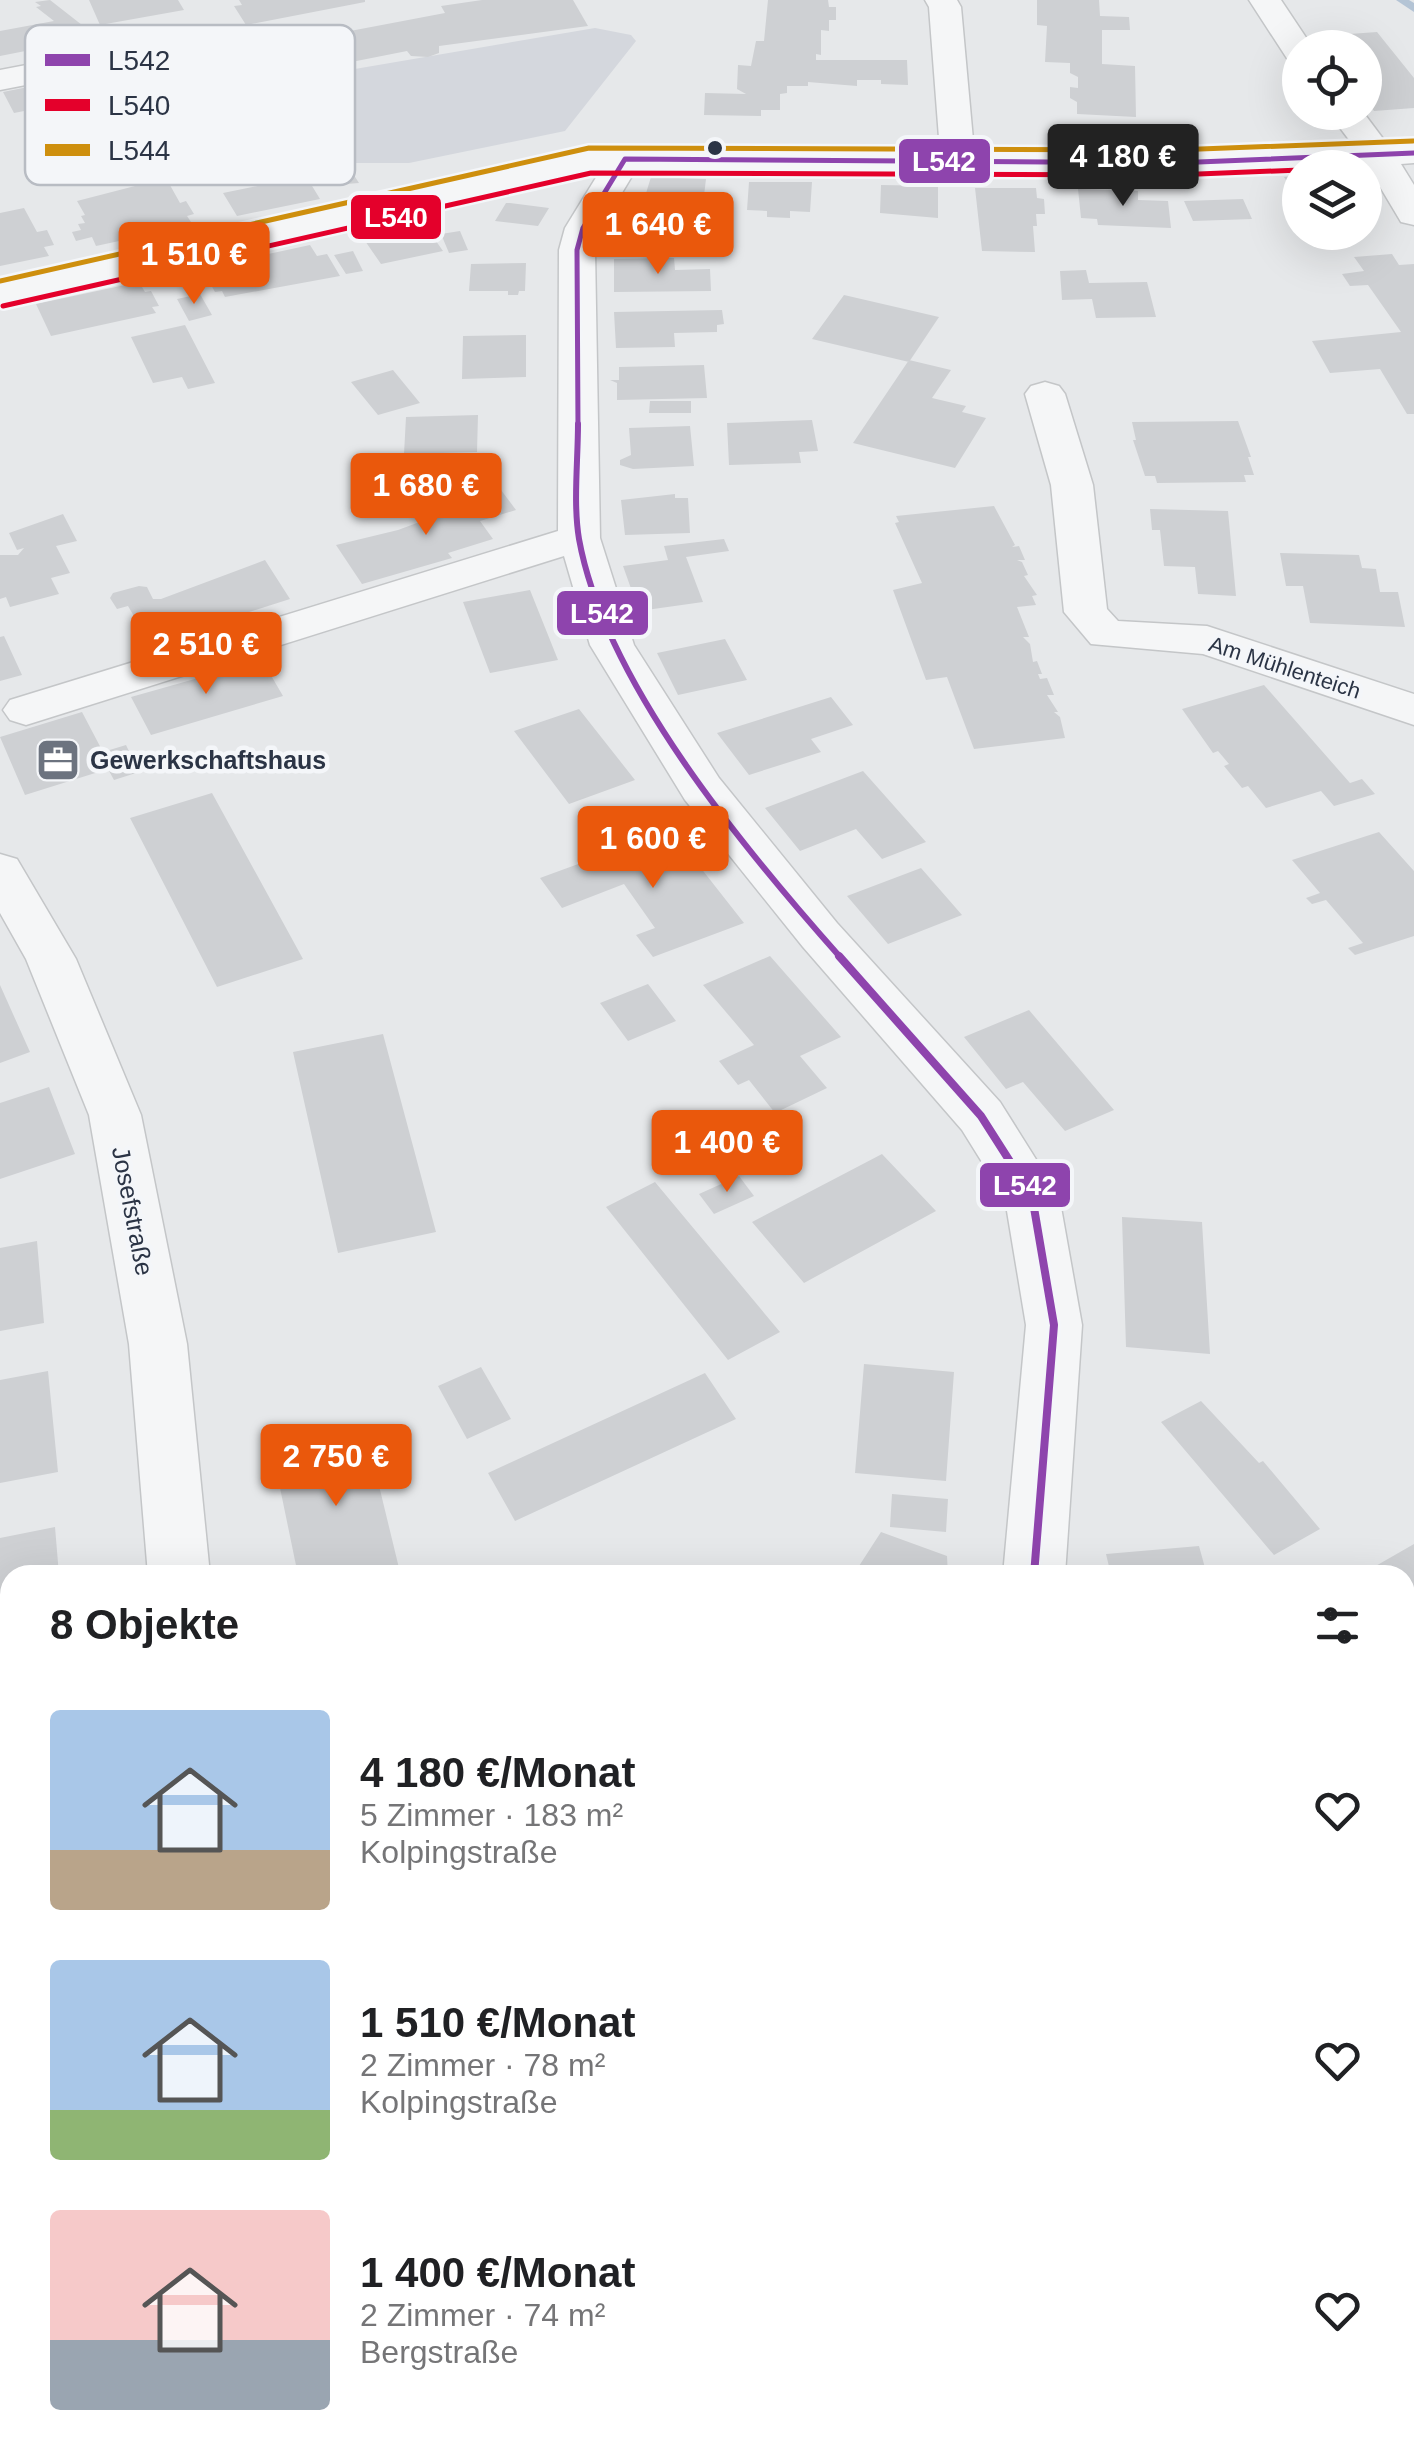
<!DOCTYPE html>
<html lang="de">
<meta charset="utf-8">
<style>
:root{--surface:#fff;--page:#f6f6f6;--text:#202124;--muted:#757577;--accent:#ea580c}
body{margin:0;font-family:Helvetica,sans-serif;background:var(--page);color:var(--text);height:100vh;display:flex;flex-direction:column;font-size:38px;white-space:nowrap}
*{box-sizing:border-box;margin:0}
p{font-size:32px;color:var(--muted)}
.icon{flex:none;width:55px;height:55px;fill:none;stroke:currentColor;stroke-width:2;stroke-linecap:round;stroke-linejoin:round}
.map{position:relative;flex:1;overflow:hidden}
.sheet{position:absolute;left:0px;top:1565px;width:1415px;height:890px;display:flex;flex-direction:column;background:var(--surface);border-radius:30px 30px 0 0;box-shadow:0 10px 40px #0002}
.sheet>*{flex:none}
.tools{position:absolute;left:1282px;top:30px;display:grid;gap:20px}
.tools a{display:grid;place-items:center;width:100px;height:100px;border-radius:50%;background:var(--surface);box-shadow:0 10px 40px #0002;font-size:50px}
.price{position:absolute;translate:-50% -85px;padding:0 22px;border-radius:10px;background:var(--accent);color:#fff;font-size:32px;line-height:65px;filter:drop-shadow(0 2px 5px #0008)}
.price::after{content:'';position:absolute;left:50%;top:60px;width:30px;height:22px;margin-left:-15px;background:inherit;clip-path:polygon(0 0,100% 0,50% 100%)}
.price.selected{background:#222;color:#fff}
ul{padding:0;list-style:none}
li{display:flex;align-items:center;gap:30px;height:250px;padding:0 50px}
li span{display:grid;place-items:center;flex:none;width:280px;height:200px;border-radius:10px;color:#555}
li>.icon{margin-inline-start:auto}
span .icon{width:120px;height:120px;fill:#fffc;stroke-width:1}
li b{font-size:42px}
h2{display:flex;justify-content:space-between;align-items:center;height:120px;padding:0 50px;font-size:42px}
.map>svg:first-child{display:block}
</style>
<div class="map">
<svg width="1414" height="2455" viewBox="0 0 1414 2455">
<rect width="100%" height="100%" fill="#e6e8ea"/>
<path fill="#d4d7dd" d="M595,28L631,35L636,41L565,131L409,163H356L154,139L149,120L257,104L249,87Z"/>
<path fill="#d6ded6" d="M784,2445H1244L1249,2455H790Z"/>
<g fill="none" stroke-linecap="round" stroke-linejoin="round">
<path fill="#b4c4d5" fill-rule="evenodd" d="M1396,0H1409L1414,3V12Z"/>
</g>
<path fill="#ced0d3" d="M50,0L82,25L59,29L66,43L0,56V31L54,21L36,7L41,6L35,2Z
M89,0H178L184,10L100,25Z
M239,0H365V2L246,25L234,6L242,5Z
M482,0H573L588,26L439,46V53L428,57L411,56L407,51L184,95L166,66L445,13L441,6Z
M768,0H828L829,7H836V20H829V31L821,30V55L816,54V60H907L908,85L881,84V80H857V86L808,82V86H787V93L780,94V110H761V116L704,115L705,93L746,94L737,89L738,65L751,66L756,41H764Z
M1037,0H1099L1100,16L1129,17L1130,30H1102V64L1135,66L1136,117L1077,114V102L1070,98V87L1078,88V77L1070,73V63L1045,62L1047,26L1037,25Z
M1377,32L1414,78V108L1374,111L1365,98V48H1329L1322,36Z
M73,78L85,99L14,113L3,92Z
M328,165L331,170L348,166L359,183L321,186L310,169Z
M1300,175V203H1294L1289,193H1294L1284,177Z
M306,176L320,199L237,216L223,193Z
M651,177L706,179L701,220L639,216Z
M166,178L180,203L186,201L194,214L187,216L193,225L96,246L92,237L76,241L72,232L81,230L78,224L85,223L81,216L85,215L77,201Z
M749,182H812L810,212L790,211V218L767,217V211L747,210Z
M881,185L938,186V218L880,213Z
M975,188H1036L1037,198L1044,199L1045,214H1036L1037,226H1033L1035,252L982,251Z
M1078,189L1138,191V200L1168,201L1171,228L1098,225L1097,219L1081,218Z
M1243,199L1252,219L1193,221L1184,201Z
M506,203H510L549,208L538,226L495,221Z
M24,208L37,232L47,230L54,245L44,247L49,256L0,266V213Z
M424,224L443,251L381,264L363,238Z
M460,231L468,250L449,253L441,234Z
M310,245L317,256L327,254L340,276L225,297L222,291L215,292L211,285L203,287L198,281L214,277L208,267Z
M353,251L363,271L346,274L334,255Z
M1392,254L1399,265L1414,264V414H1407L1380,369L1330,373L1312,341L1401,332L1368,285L1350,286L1342,274L1364,271L1354,257Z
M674,258L675,270L710,269L711,291L614,292V259Z
M526,263L525,291H519L518,295H508V291H469L471,264Z
M1086,270L1089,283L1147,282L1156,317L1096,318L1092,299L1062,300L1060,271Z
M139,282L145,292L151,291L159,306L152,307L156,313L51,336L36,304Z
M200,294L212,315L189,321L177,299Z
M844,295L939,317L909,362L812,339Z
M722,310L724,324L717,325V332L674,333L675,347L616,348L614,312Z
M185,325L215,383L188,389L182,377L153,383L131,337Z
M526,335V377L462,379L463,336Z
M909,360L951,370L932,398L966,406L962,412L986,418L955,468L853,443Z
M704,365L707,398L617,400V383L610,380H619V367Z
M393,370L420,403L378,415L351,382Z
M650,401H691V413H649Z
M478,415L477,452L404,454L406,417Z
M812,420L818,451L799,452L801,463L729,465L727,423Z
M1238,421L1251,457H1248L1254,475H1244L1246,482L1157,483L1155,476H1145L1133,440H1136L1132,422Z
M690,426L694,466L633,469L620,465V460L631,455L629,428Z
M498,486L516,510L480,521L493,539L448,553L452,558L362,584L336,545L398,530L425,520L423,517L437,510L463,502L459,497Z
M675,494V498H688L690,533L625,535L621,500Z
M994,506L1015,545L1012,547L1019,546L1025,560H1017L1022,562L1028,575L1024,576L1037,595L1032,596L1036,605L1017,607L1029,637H1023L1030,644L1033,662L1037,661L1042,674H1038L1040,679L1047,678L1054,695H1047L1058,712H1054L1060,717L1065,738L974,749L947,677L926,680L893,590L922,583L895,523L899,522L896,516Z
M1150,509L1228,511L1236,596L1198,594L1195,567L1164,566L1160,530H1152Z
M63,514L77,541L56,546L70,573L51,578L59,594L10,607L6,597L0,599V555H18L24,548L17,550L9,533Z
M724,539L729,551L686,557L703,602L639,611L623,566L668,560L664,546Z
M1280,553L1359,555L1362,568L1376,569L1380,592H1398L1405,627L1310,623L1303,586H1286Z
M265,560L290,599L243,614L246,619L152,647L128,606L117,609L110,598L113,593L139,586L147,587L153,599H161Z
M530,590L558,660L490,673L463,602Z
M4,636L22,675L0,681V637Z
M725,639L747,680L678,695L657,653Z
M262,660L283,696L151,735L131,697Z
M1264,685L1350,783L1362,779L1375,794L1334,806L1321,791L1266,808L1248,786L1242,788L1224,766L1229,764L1218,751L1213,753L1182,709Z
M831,697L853,725L811,739L821,752L749,775L717,733Z
M579,709L635,780L569,804L514,731Z
M82,712L103,752L126,745L139,772L114,780L108,769L25,795L0,737Z
M863,771L926,842L882,859L856,829L800,851L765,808Z
M212,793L303,959L217,987L130,818Z
M671,830L744,923L653,957L636,935L655,928L624,884L562,908L540,878Z
M1379,832L1414,871V936L1355,955L1348,948L1363,943L1326,900L1312,904L1306,898L1320,893L1292,860Z
M921,868L962,915L888,944L847,896Z
M770,956L841,1037L800,1056L827,1088L775,1113L749,1080L738,1085L719,1061L754,1045L703,985Z
M648,984L676,1021L628,1041L600,1003Z
M0,985L30,1052L0,1063Z
M1029,1010L1114,1110L1065,1131L1023,1082L1006,1089L964,1037Z
M383,1034L436,1232L338,1253L293,1052Z
M49,1087L75,1154L0,1179V1103Z
M882,1154L936,1211L804,1283L752,1222Z
M739,1176L754,1196L714,1214L699,1194Z
M655,1182L780,1332L728,1360L606,1207Z
M1122,1217L1202,1222L1210,1354L1126,1347Z
M37,1241L44,1323L0,1331V1248Z
M864,1364L954,1372L946,1481L855,1473Z
M481,1367L511,1419L467,1439L438,1386Z
M48,1371L58,1472L0,1483V1380Z
M705,1373L736,1419L515,1521L488,1473Z
M1201,1401L1259,1463L1263,1461L1320,1529L1274,1555L1161,1422Z
M366,1432L399,1568L371,1575H298L273,1454Z
M892,1494L948,1499L946,1532L890,1527Z
M55,1527L59,1575H10V1649L0,1651V1538Z
M881,1532L947,1556L948,1575H867L859,1566Z
M1414,1544V1656L1405,1645V1575H1360Z
M1199,1546L1207,1575H1111L1106,1554Z
M10,1693V1847L0,1849V1695Z
M10,1913V2102L2,2104L0,1916Z
M1405,2035H1414V2111H1405Z
M361,2445H509L514,2455H366Z"/>
<g fill="none" stroke-linecap="round" stroke-linejoin="round">
<defs>
<path id="minor" d="M925,0H957L961,7L974,151L1174,153L1353,145L1328,112H1363L1387,144L1414,143V163L1401,164L1414,185V225L1401,222L1367,165L1174,173L635,171L601,228L595,250L600,538L634,645L719,778L837,923L1000,1102L1059,1196L1082,1325L1065,1575H1003L1026,1325L1005,1199L962,1130L803,947L685,800L590,645L564,556L42,720L26,725L10,720L3,710L10,700L558,531L559,250L565,228L600,171L0,305V283L590,150L940,151L929,7Z
M1249,0H1281L1313,48H1300V63L1288,60Z
M178,36L190,39L194,46L190,53L0,90V70Z
M1045,382L1059,386L1065,394L1093,485L1107,609L1118,621L1207,626L1414,694V725L1203,654L1091,644L1064,612L1051,485L1025,394L1031,386Z
M0,854L17,859L76,959L141,1115L187,1344L210,1575H148L129,1344L89,1115L26,959L0,913Z
M1414,2253V2329L1405,2331V2255Z
M10,2400V2445H161L165,2455H49L46,2447L42,2455H0V2404Z
M583,2445H663L667,2455H587Z
M1243,2445H1322L1326,2455H1247Z"/>
</defs>
<use href="#minor" stroke="#c4c6c8" stroke-width="3"/>
<use href="#minor" fill="#f5f6f7" fill-rule="evenodd"/>
<defs>
<path id="bus-1-far2" d="M578,426L577,250L583,228L625,159L1174,163L1414,153"/>
<path id="bus-1-far1" d="M578,424C578,461 573,503 579,539C605,683 745,850 841,958"/>
<path id="bus-1" d="M839,956L981,1116L1032,1196L1054,1325L1034,1575"/>
<path id="bus-2" d="M3,306L591,173L1174,175L1300,170"/>
<path id="bus-3" d="M0,281L589,148L1174,150L1413,141"/>
</defs>
<use href="#bus-1-far2" stroke="#f4f6f9" stroke-width="10"/>
<use href="#bus-1-far1" stroke="#f4f6f9" stroke-width="12"/>
<use href="#bus-1" stroke="#f4f6f9" stroke-width="15"/>
<use href="#bus-2" stroke="#f4f6f9" stroke-width="10"/>
<use href="#bus-3" stroke="#f4f6f9" stroke-width="10"/>
<use href="#bus-1-far2" stroke="#8e44ad" stroke-width="5"/>
<use href="#bus-1-far1" stroke="#8e44ad" stroke-width="6"/>
<use href="#bus-1" stroke="#8e44ad" stroke-width="8"/>
<use href="#bus-2" stroke="#e4002b" stroke-width="5"/>
<use href="#bus-3" stroke="#ce8f0e" stroke-width="5"/>
</g>
<defs>
<symbol id="office-square" viewBox="-11 -11 22 22"><rect x="-9" y="-9" width="18" height="18" rx="4" fill="#6c737f" stroke="#f4f6f9"/><path d="M-6-3h4V-5.5h4V-3h4V5H-6ZM-1-4.5V-3h2v-1.5ZM-6 0V1H6V0Z" fill="#fff"/></symbol>
</defs>
<g fill-rule="evenodd">
<use href="#office-square" x="33" y="735" width="50" height="50"/>
</g>
<circle fill="#2b3445" stroke="#f4f6f9" stroke-width="4" cx="715" cy="148" r="9"/>
<g text-anchor="middle" stroke-width="9" stroke-linejoin="round" paint-order="stroke">
<g font-size="22" fill="#2b3445" stroke="#f4f6f9">
<text transform="translate(1285 667) rotate(18)" y="8">Am Mühlenteich</text>
</g>
<g font-size="25" font-weight="bold" fill="#2b3445" stroke="#f4f6f9" text-anchor="start">
<text x="90" y="769">Gewerkschaftshaus</text>
</g>
<g font-size="25" fill="#2b3445" stroke="#f4f6f9">
<text transform="translate(133 1211) rotate(79)" y="9">Josefstraße</text>
</g>
</g>
<rect x="25" y="25" width="330" height="160" rx="15" fill="#f4f6f9" stroke="#b8bcc3" stroke-width="2.5"/>
<rect x="45" y="54" width="45" height="12" fill="#8e44ad"/>
<rect x="45" y="99" width="45" height="12" fill="#e4002b"/>
<rect x="45" y="144" width="45" height="12" fill="#ce8f0e"/>
<g font-size="28" fill="#2b3445">
<text x="108" y="70">L542</text>
<text x="108" y="115">L540</text>
<text x="108" y="160">L544</text>
</g>
<g stroke="#f4f6f9" stroke-width="4">
<rect x="897" y="137" width="95" height="48" rx="10" fill="#8e44ad"/>
<rect x="349" y="193" width="94" height="48" rx="10" fill="#e4002b"/>
<rect x="555" y="589" width="95" height="48" rx="10" fill="#8e44ad"/>
<rect x="978" y="1161" width="94" height="48" rx="10" fill="#8e44ad"/>
</g>
<g font-size="28" text-anchor="middle" font-weight="bold" fill="#fff">
<text x="944" y="171">L542</text>
<text x="396" y="227">L540</text>
<text x="602" y="623">L542</text>
<text x="1025" y="1195">L542</text>
</g>
</svg>
<div class="tools">
<a><svg class="icon" aria-label="locate" viewBox="0 0 24 24"><circle cx="12" cy="12" r="6"/><path d="M12 2v4M12 18v4M2 12h4M18 12h4"/></svg></a>
<a><svg class="icon" aria-label="layers" viewBox="0 0 24 24"><path d="M12 4l9 5-9 5-9-5zM3 14l9 5 9-5"/></svg></a>
</div>
<b class="price selected" style="left:1123px;top:209px">4 180 €</b>
<b class="price" style="left:658px;top:277px">1 640 €</b>
<b class="price" style="left:194px;top:307px">1 510 €</b>
<b class="price" style="left:426px;top:538px">1 680 €</b>
<b class="price" style="left:206px;top:697px">2 510 €</b>
<b class="price" style="left:653px;top:891px">1 600 €</b>
<b class="price" style="left:727px;top:1195px">1 400 €</b>
<b class="price" style="left:336px;top:1509px">2 750 €</b>
<section class="sheet">
<h2>8 Objekte<svg class="icon" aria-label="filters" viewBox="0 0 24 24"><path d="M4 7h16M4 17h16"/><circle cx="9" cy="7" r="2"/><circle cx="15" cy="17" r="2"/></svg></h2>
<ul>
<li><span style="background:linear-gradient(#a9c7e8 70%,#b9a48a 0)"><svg class="icon" aria-label="home" viewBox="0 0 24 24"><path d="M3 11l9-7 9 7M6 9v11h12V9"/></svg></span><div><b>4 180 €/Monat</b><p>5 Zimmer · 183 m²</p><p>Kolpingstraße</p></div><svg class="icon" aria-label="heart" viewBox="0 0 24 24"><path d="M12 20l-8-8c-3-5 5-10 8-4 3-6 11-1 8 4z"/></svg></li>
<li><span style="background:linear-gradient(#a9c7e8 75%,#8fb573 0)"><svg class="icon" aria-label="home" viewBox="0 0 24 24"><path d="M3 11l9-7 9 7M6 9v11h12V9"/></svg></span><div><b>1 510 €/Monat</b><p>2 Zimmer · 78 m²</p><p>Kolpingstraße</p></div><svg class="icon" aria-label="heart" viewBox="0 0 24 24"><path d="M12 20l-8-8c-3-5 5-10 8-4 3-6 11-1 8 4z"/></svg></li>
<li><span style="background:linear-gradient(#f6c9c9 65%,#9aa5b1 0)"><svg class="icon" aria-label="home" viewBox="0 0 24 24"><path d="M3 11l9-7 9 7M6 9v11h12V9"/></svg></span><div><b>1 400 €/Monat</b><p>2 Zimmer · 74 m²</p><p>Bergstraße</p></div><svg class="icon" aria-label="heart" viewBox="0 0 24 24"><path d="M12 20l-8-8c-3-5 5-10 8-4 3-6 11-1 8 4z"/></svg></li>
</ul>
</section>
</div>
